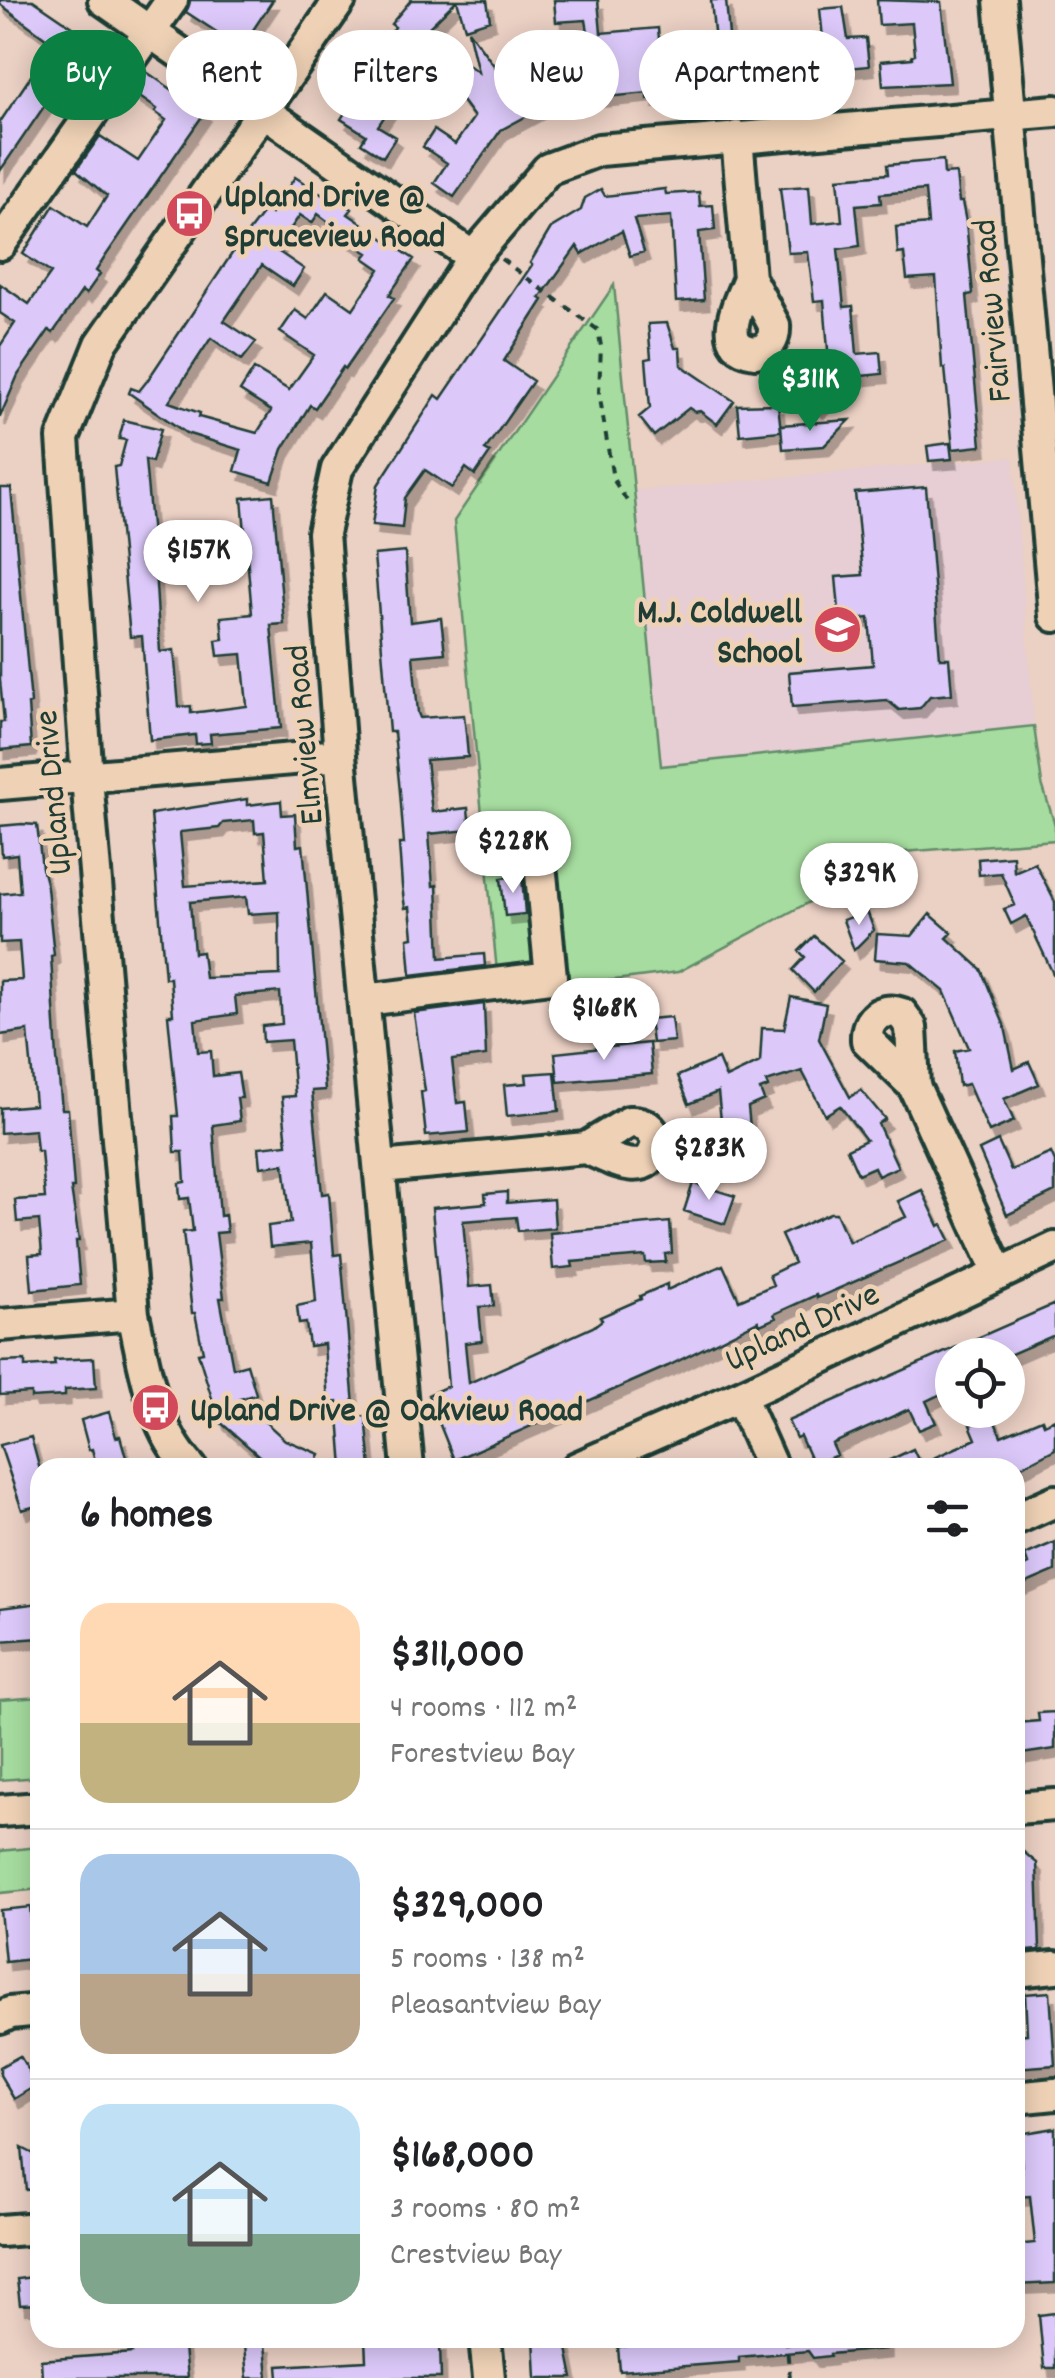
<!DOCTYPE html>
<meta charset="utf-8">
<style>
:root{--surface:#fff;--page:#f2f2f2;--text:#202124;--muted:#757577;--line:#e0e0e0;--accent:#0b8043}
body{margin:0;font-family:Dekko,sans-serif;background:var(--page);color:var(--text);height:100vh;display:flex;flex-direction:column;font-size:38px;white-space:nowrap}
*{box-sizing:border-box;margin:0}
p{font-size:32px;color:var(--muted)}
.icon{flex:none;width:55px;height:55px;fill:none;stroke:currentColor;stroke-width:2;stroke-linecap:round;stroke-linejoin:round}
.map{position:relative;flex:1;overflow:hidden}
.panel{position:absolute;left:30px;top:1458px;width:995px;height:890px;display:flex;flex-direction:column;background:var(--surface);border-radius:30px;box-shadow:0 5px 25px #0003}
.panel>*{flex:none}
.top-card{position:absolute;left:30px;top:30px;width:995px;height:90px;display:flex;gap:20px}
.fabs{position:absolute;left:935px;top:1338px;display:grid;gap:20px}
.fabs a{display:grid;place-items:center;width:90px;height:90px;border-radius:50%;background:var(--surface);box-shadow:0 5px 25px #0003;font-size:50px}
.price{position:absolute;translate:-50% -85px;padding:0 22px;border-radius:35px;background:#fff;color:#222;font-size:32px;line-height:65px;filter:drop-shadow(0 2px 5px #0008)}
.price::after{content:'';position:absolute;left:50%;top:60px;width:30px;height:22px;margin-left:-15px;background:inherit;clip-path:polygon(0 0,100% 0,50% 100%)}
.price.current{background:var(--accent);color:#fff}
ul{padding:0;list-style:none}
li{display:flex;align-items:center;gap:30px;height:250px;padding:0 50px}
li+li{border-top:2px solid var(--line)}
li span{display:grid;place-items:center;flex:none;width:280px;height:200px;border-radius:30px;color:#555}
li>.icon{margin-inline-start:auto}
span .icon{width:120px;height:120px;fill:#fffc;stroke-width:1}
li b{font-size:42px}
h2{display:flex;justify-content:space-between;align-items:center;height:120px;padding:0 50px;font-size:42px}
.tag{padding:0 35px;border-radius:45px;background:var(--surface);box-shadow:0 5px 25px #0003;font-size:35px;line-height:90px}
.tag.current{background:var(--accent);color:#fff}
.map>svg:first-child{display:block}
</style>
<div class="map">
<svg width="1055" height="2378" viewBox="0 0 1055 2378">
<defs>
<filter id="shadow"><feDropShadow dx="5.5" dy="9" stdDeviation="0" flood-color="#0004"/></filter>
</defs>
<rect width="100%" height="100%" fill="#ebd0c4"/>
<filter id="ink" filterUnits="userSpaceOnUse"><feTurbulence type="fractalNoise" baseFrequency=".01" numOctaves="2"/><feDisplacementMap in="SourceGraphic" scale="20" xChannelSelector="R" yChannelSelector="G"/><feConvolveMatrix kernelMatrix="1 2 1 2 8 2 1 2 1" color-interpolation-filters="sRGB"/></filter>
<g filter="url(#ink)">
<path fill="#e6ced4" d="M1013,457L1034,726L661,766L632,491Z"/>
<path fill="#a6dc9f" stroke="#628c6a" stroke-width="2.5" d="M614,285L661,766L1034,726L1042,784L1055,825V840L903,852L678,972L496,995L497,972L454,521Z
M40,1697V1777L0,1780V1700Z
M40,1847V1889L0,1893V1851Z"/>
<path fill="#dcc9fa" stroke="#1f3d34" stroke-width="2.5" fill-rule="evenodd" filter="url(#shadow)" d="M0,0H33L105,49L89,70L0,4Z
M190,0H273L241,48L186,12Z
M411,0H457L423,33L478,72L468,30L512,90L541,73L533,52L553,45L562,70L594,67L586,20L556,22L554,0H598L601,33L658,28L661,61H664L665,68L717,63L711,0H726L731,60L775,56L774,44L823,39L820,9L843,7L848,39L866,38L869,66L775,75L776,87L648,99V93L553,102L501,130L454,197L434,183L447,163L423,147L434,130L455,144L474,117L445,78L412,55L384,96L394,102L378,126L396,137L383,157L361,143L366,135L341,119L348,108L343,105L362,76L358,73L369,57L374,60L395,27L391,24Z
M457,0H487L490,20L465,28Z
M877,0L941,2L950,83L883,86L881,61L912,58V55L915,54L912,23L879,25Z
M145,71L205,112L105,257L96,271L100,274L86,294L82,291L53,333L49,330L18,375L0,417V346L15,323L0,313V284L29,304L51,273L23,254L54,205L87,227L107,196L76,170L100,136L138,161L166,120L155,112L157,109L131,91Z
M33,73L56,89L0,171V122Z
M943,160L944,174L956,173L959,202H962L966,222L973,294L967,295L981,446L953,449L945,368H942L936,277L907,279L904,253L898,254L896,227L928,224L925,190L880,194L881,203L856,205L860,246L838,249L844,307L853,306L857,354L880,352L882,374L851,377L818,409L798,389L811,376L806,372L828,350L824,300L814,301L808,252L788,253L780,188L809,186L812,224L842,221L838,178L888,174L887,165Z
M295,177L335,203L338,199L352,209L348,214L414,259L389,295L394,298L345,369L343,367L315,408L310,405L283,449L272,482L235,471L241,450L186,433L129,393L131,388L139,391L147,381L233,252L265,210L271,214ZM318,214L346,235L344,238L368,253L364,258L380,269L353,309L327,291L308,319L295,310L280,332L314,355L289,390L254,369L240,391L271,411L257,433L199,417L200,413L169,402L211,338L242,360L256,342L224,321L262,265L293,286L304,269L276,250L300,215L312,223Z
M601,189L605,196L665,189L666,194L699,192L700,206L713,205L715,230L699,232L704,300L676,302L671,216L634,219L644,252L630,256L622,231L582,254L577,246L540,298L543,300L504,361L533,381L485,450L490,453L475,475L466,468L452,488L425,470L405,498L402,528L372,525L378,485L436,395L441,399L532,265L530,263L551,228L581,210L585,198Z
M667,323L675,348H680L681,365L734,401L717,424L700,411L695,412L689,408L654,436L639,417L650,408L646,359L651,358L648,324Z
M778,404L781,431L740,435L737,405Z
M124,420L161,429L152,462L145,460L152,536L190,533L191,548L154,551L160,652L174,650L179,707L191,706V713L247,706L242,654L218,656L216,640L223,639L221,617L252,614L242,498L273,495L284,624L271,625L281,728L210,734L211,743L196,744L195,735L150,740L142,636L130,637L114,467L119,466L126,440L119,439Z
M850,420L824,446L783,449L781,425Z
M950,443L952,459L929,461L927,446Z
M926,487L940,658H949L952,694L930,696L920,708L899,710L887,700L792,707L789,672L873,665L869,618L840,621L836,577L863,575L855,493Z
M0,488H11L31,703L28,704L31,747L0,750V722H4L0,680Z
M405,552L410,622L441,618L445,653L413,656L418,713L420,718L464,715L466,733L468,757L426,760L432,812L468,808L470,830L429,834L433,886L437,885L440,958L484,954L485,966L411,975L408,938L413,937L410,907L405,908L402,886L399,844H404L400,792L394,732H389L374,555Z
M247,799V805L281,801L282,815L295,814L297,846L303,845L325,1090L312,1091L322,1194L329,1193L334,1255L341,1254L355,1417L366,1416L371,1468H343L338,1402L328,1403L324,1344L309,1346L306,1323L299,1324L297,1306L316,1302L311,1243L270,1247L268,1226L291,1223L284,1164L261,1167L259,1147L287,1144L282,1097L295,1096L290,1040L263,1042L262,1026L282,1024L280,992L235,996L237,1014L195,1020L198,1052L211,1051L213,1076L238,1073L242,1098H237L240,1121L213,1125L220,1216L225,1215L227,1232L216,1233L224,1298H220L233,1368L247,1364L256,1394L240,1399L285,1440L320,1454L315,1468H279L266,1462L219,1421L198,1353L203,1352L195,1313H192L183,1232L193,1231L189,1198L180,1199L179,1183L185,1182L183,1152H175L173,1116H178L168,1015H173L170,978H165L151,814ZM254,820L255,833L264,832L268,880L185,886L180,832L219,828L223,823ZM246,897L248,914L279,912L280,975L205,978L202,952L194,953L190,902Z
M22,824L37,825L42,868L47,887L54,955L51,956L57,1058L62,1109H68L74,1188H71L79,1241H76L80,1285L32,1290L29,1255L42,1254L39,1220L17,1222L15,1200L45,1198L41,1151H37L35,1130L0,1133V1108L35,1105L28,1031L0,1035V981L22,980L19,942L0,943V894L20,892L17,854L2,856L0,826Z
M1013,856L1014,872L1035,863L1055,902V978L1026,916L1011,924L1004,909L1015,905L1001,873L979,875L978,859Z
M522,876L525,914L505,916L501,878Z
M867,911L874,930L854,950L843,920Z
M930,914L952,933L947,938L981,969L1005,1027L1014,1069L1029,1062L1039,1084L1004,1099L1014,1121L989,1132L968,1084L959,1086L955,1051L969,1048L944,991L909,962L875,959L877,934L912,936Z
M814,936L842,961L814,992L793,970L805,957L799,951Z
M791,997L826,1004L819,1039L850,1097L861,1090L885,1119L878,1124L898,1167L878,1176L874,1167L858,1174L847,1149L866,1140L840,1106L825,1115L802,1071L766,1082L768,1087L760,1090L764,1100L748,1107L750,1127L746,1128L749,1157L706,1162L702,1133L722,1130L718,1092L689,1104L678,1076L718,1059L726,1078L760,1062L762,1028L784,1029Z
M484,1004L486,1056L452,1060L457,1103L466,1102L469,1132L426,1136L421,1092L425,1091L414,1013Z
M671,1017L674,1041L652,1043L649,1019Z
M649,1043L652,1074L558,1082L555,1053Z
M555,1072L559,1111L507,1116L504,1085L527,1083L526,1074Z
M998,1141L1011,1170L1051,1153L1055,1162V1192L1007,1215L979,1150Z
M693,1183L735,1196L725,1224L684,1211Z
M922,1190L939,1226L942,1224L950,1240L817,1298L816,1295L774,1314L776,1318L760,1325L758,1321L668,1366L454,1460L428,1395L448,1386L432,1208L486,1203L485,1194L507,1192V1203L553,1199L555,1228L518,1231L516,1217L463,1221L469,1287L492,1285L494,1306L479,1307L482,1341L465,1343L469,1383L593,1327L602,1320L600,1317L641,1299L640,1296L667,1284V1290L723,1265L739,1300L773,1285L769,1275L794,1263L781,1235L830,1213H836L849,1242L906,1217L898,1201Z
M670,1222L672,1253L665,1254L666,1262L646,1263L645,1256L572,1262L573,1267L553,1269L550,1233Z
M1055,1304V1335L1009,1355H952V1389L926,1401L936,1423L919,1430L909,1409L832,1444L837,1455L813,1465L800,1436L796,1438L788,1421Z
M94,1358L96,1388L65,1390V1396L31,1398V1393L0,1395V1362L25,1361V1367L55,1365L54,1360Z
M109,1412L116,1437L120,1436L129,1468H97L92,1449L89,1450L81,1420Z
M992,1415L1001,1436L1042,1419L1044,1424L1055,1419V1449L1018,1468H873L913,1449L920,1464L976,1439L970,1425Z
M31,1437L40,1470V1505L22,1510L0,1445Z
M1055,1542V1571L1015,1588V1570L1028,1564L1025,1555Z
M40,1603V1638L0,1641V1608Z
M1055,1712V1749L1015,1755V1723L1039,1721L1038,1713Z
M1015,1845L1037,1863L1040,1950L1015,1952Z
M30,1907L32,1927L40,1926V1958L5,1962L0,1910Z
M1050,1992L1055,2065L1015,2068V2035L1027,2034L1025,1994Z
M20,2056L37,2085L14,2099L0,2075V2067Z
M1055,2128V2283L1015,2285V2245L1035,2243L1030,2196L1015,2197V2171H1022L1019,2134Z
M22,2148L40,2157V2189L26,2190Z
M40,2276V2304L20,2305L17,2279Z
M1055,2313V2368H1044L1039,2315Z
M131,2338H183L187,2378H42L41,2360L132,2353Z
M365,2338H434V2344L440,2343L441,2378H279L278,2366L366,2361Z
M534,2338H565L573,2378H536Z
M709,2338H886V2349L830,2354V2356L813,2358L808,2351L739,2357V2362L620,2371L618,2347Z
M265,2343L268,2378H247L244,2345Z"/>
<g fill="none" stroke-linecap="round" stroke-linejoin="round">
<defs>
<path id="minor" d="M104,0L473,257
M1000,0L1055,616
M737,137L749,278L774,325C775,340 769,349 755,352C714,347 740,302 749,278
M0,244L172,0
M0,784L340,755
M365,1000L551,977L541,874
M914,1086L867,1040C866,1018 882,1006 902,1014L911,1027L914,1086L999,1273
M381,1167L586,1148L629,1122C644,1121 653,1128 657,1142C650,1183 610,1158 586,1148
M0,1325L133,1314
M740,1396L772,1468
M191,1468C152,1427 145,1367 133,1314L87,778L63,438L101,344L340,0
M408,1468L340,755L323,533L337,469L473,257L548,169L599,150L1055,111
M577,1468L740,1396L1055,1248
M1015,1519L1055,1501
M1015,1808L1055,1805
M0,1811L40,1808
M1015,1971L1055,1967
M0,2018L10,2013L40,2010
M1015,2098L1055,2094
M0,2231L40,2228
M485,2338L489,2378"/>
</defs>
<use href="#minor" stroke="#1f3d34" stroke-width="38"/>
<path stroke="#1f3d34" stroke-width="4" stroke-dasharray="8 8" stroke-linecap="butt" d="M501,259L598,330L601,346L599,392L613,479L629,504
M786,2338L790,2378"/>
<use href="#minor" stroke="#efd2b6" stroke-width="30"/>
</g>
</g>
<defs>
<symbol id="bus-disc" viewBox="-11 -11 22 22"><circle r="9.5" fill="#d1495b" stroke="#efd2b6"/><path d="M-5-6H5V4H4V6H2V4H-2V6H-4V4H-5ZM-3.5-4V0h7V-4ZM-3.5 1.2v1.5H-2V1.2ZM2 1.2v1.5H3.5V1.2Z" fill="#fff"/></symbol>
<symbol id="school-disc" viewBox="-11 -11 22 22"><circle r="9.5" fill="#d1495b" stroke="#efd2b6"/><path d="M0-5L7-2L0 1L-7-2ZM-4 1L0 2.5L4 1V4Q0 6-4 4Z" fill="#fff"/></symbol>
</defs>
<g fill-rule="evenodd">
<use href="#bus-disc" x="162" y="186" width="55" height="55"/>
<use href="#school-disc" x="810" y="602" width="55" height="55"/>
<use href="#bus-disc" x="128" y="1380" width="55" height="55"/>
</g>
<g text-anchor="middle" stroke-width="9" stroke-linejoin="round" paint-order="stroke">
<g font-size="35" font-weight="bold" fill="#1f3d34" stroke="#efd2b6" text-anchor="start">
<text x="224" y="206">Upland Drive @<tspan x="224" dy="40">Spruceview Road</tspan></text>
<text x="802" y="622" text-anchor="end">M.J. Coldwell<tspan x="802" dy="40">School</tspan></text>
<text x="190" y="1420">Upland Drive @ Oakview Road</text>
</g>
<g font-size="35" fill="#1f3d34" stroke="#efd2b6">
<text transform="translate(990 311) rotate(-95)" y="12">Fairview Road</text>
<text transform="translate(302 735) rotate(-95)" y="12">Elmview Road</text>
<text transform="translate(51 793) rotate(-95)" y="12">Upland Drive</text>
<text transform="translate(801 1325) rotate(-25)" y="12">Upland Drive</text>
</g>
</g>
</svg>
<div class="fabs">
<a><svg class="icon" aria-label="locate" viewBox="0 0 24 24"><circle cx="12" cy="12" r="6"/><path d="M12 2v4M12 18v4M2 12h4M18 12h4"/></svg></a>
</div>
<b class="price current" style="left:810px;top:434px">$311K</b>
<b class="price" style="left:198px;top:605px">$157K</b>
<b class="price" style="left:513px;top:896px">$228K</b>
<b class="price" style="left:859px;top:928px">$329K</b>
<b class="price" style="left:604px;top:1063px">$168K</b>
<b class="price" style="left:709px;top:1203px">$283K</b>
<div class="top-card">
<a class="tag current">Buy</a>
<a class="tag">Rent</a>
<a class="tag">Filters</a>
<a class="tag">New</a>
<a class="tag">Apartment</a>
</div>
<section class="panel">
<h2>6 homes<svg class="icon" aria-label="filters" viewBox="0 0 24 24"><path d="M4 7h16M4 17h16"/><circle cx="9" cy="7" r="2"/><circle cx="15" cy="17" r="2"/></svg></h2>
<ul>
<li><span style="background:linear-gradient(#ffd9b3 60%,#c2b280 0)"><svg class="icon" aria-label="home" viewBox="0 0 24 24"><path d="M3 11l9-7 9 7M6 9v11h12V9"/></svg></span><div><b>$311,000</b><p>4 rooms · 112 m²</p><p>Forestview Bay</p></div></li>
<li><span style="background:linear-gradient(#a9c7e8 60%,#b9a48a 0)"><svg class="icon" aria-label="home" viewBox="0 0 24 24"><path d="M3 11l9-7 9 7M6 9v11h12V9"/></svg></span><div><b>$329,000</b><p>5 rooms · 138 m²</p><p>Pleasantview Bay</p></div></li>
<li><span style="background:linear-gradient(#bfe0f5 65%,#7fa58c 0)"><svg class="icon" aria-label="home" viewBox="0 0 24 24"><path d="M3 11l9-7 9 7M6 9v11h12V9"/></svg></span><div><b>$168,000</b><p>3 rooms · 80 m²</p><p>Crestview Bay</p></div></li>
</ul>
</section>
</div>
